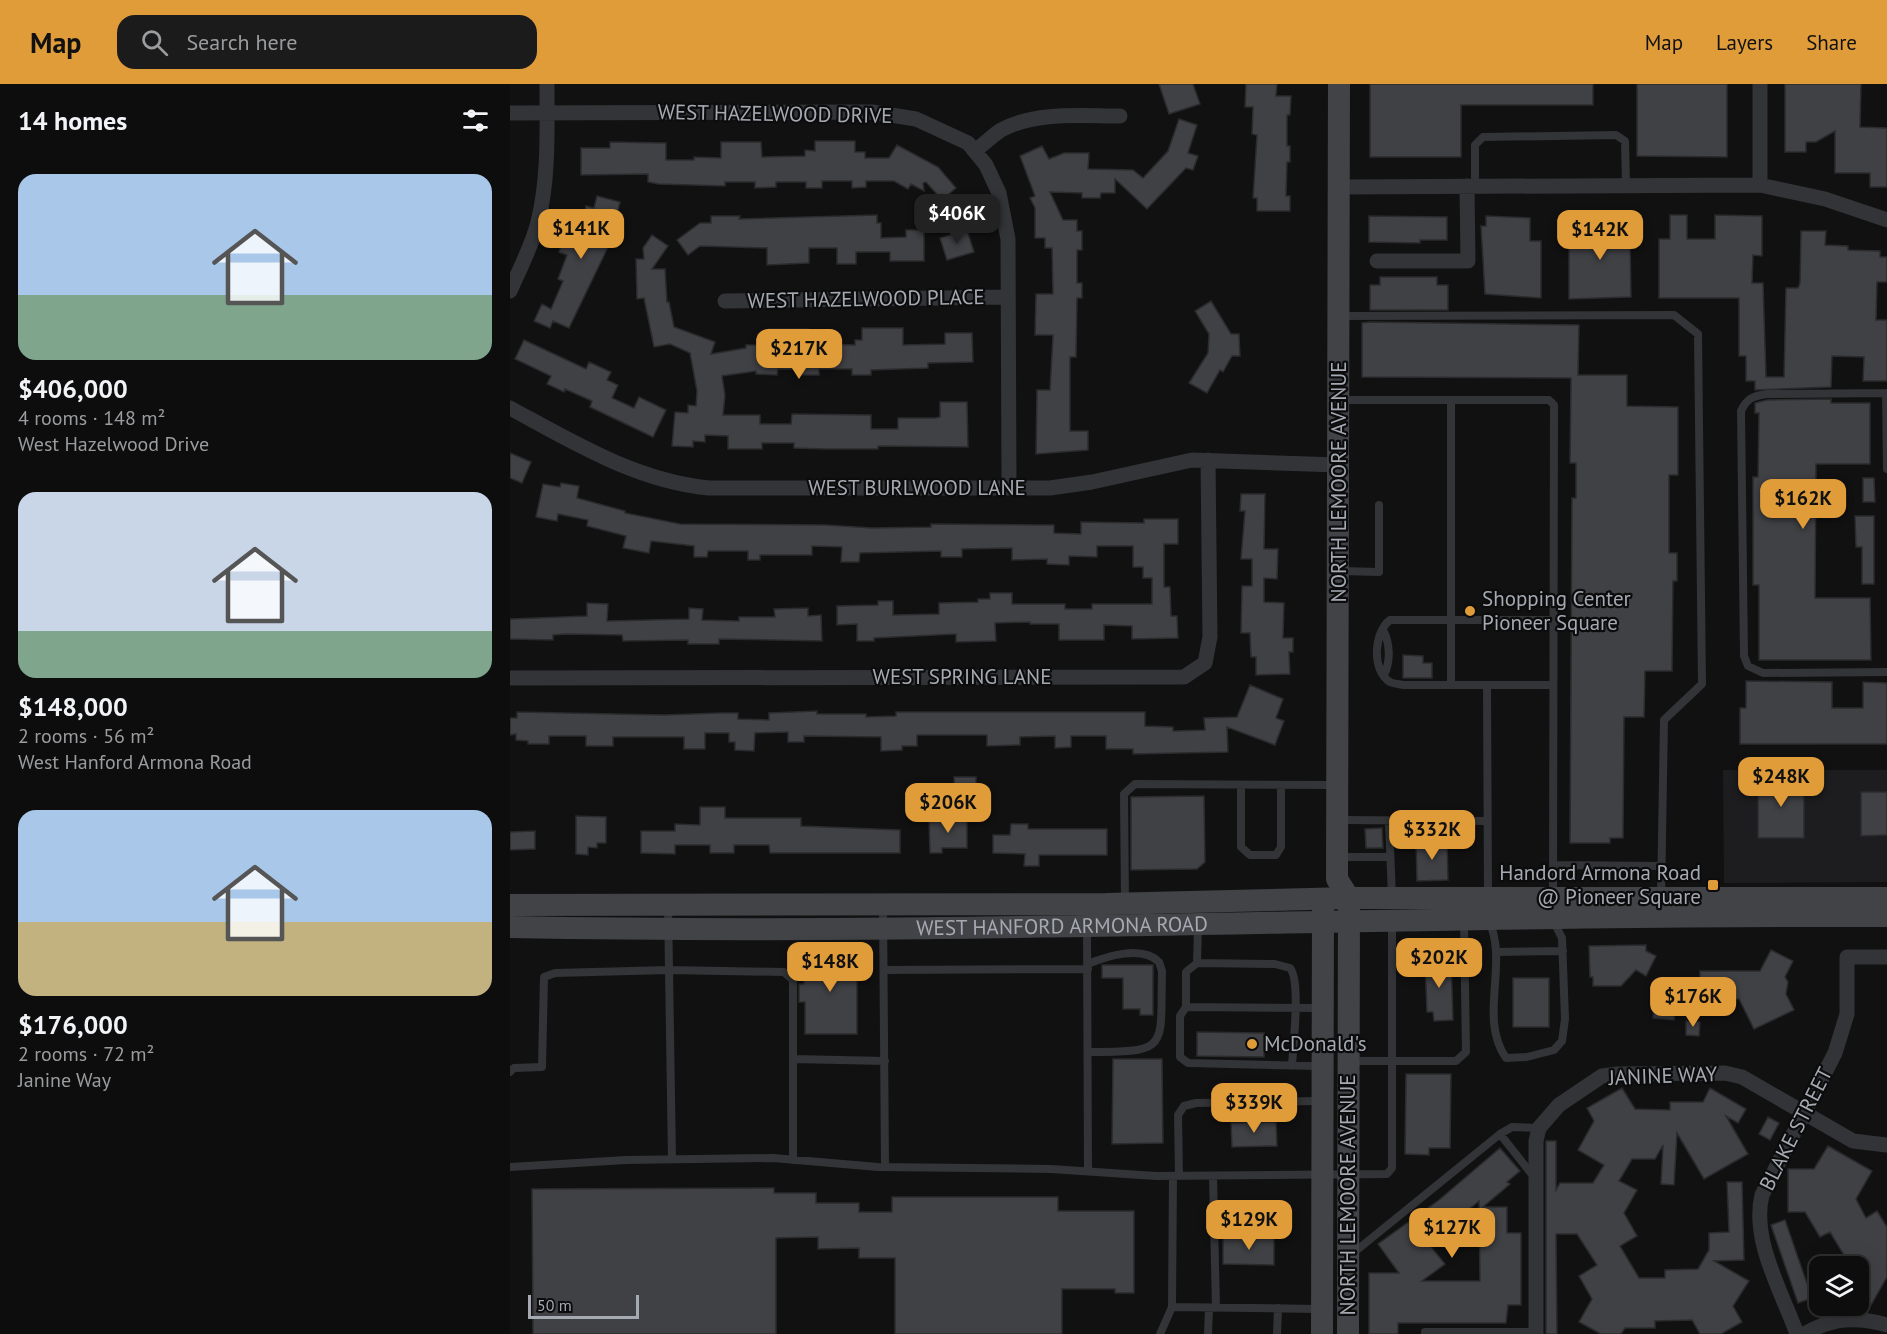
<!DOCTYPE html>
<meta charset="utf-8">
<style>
:root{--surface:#0d0d0e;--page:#1b1b1c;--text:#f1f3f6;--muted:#9a9c9e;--line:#2d2d2e;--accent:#e19c3a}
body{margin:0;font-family:"PT Sans",sans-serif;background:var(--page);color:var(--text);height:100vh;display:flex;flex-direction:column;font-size:22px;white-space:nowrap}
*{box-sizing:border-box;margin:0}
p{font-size:20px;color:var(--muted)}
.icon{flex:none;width:33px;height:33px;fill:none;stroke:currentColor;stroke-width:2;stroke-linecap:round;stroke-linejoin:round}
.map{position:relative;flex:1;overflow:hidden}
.panel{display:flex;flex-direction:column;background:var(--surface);width:510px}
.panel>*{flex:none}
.fabs{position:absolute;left:1299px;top:1172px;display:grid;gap:12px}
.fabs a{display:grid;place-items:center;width:60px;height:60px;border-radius:12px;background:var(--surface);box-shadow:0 6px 24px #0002,0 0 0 2px var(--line);font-size:30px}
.scale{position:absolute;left:18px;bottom:15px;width:111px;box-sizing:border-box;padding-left:6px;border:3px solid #a4a9b2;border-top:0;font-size:16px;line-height:21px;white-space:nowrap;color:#a4a9b2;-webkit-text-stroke:4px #0c0c0d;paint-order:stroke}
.price{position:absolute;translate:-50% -51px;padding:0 14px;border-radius:12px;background:var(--accent);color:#111;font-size:20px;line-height:39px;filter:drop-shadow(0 2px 3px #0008)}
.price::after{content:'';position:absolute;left:50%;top:36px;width:18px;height:14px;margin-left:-9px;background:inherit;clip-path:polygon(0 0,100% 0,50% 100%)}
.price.current{background:#222;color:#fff}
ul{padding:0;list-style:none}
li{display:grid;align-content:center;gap:12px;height:318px;padding:0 18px}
li span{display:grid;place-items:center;height:186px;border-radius:18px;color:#555}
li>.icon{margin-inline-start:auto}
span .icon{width:108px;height:108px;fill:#fffc;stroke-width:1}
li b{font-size:26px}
h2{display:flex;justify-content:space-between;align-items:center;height:72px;padding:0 18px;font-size:26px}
header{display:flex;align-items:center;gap:36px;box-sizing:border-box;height:84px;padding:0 30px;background:var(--accent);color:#111}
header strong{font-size:28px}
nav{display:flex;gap:33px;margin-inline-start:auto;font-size:21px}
.search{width:420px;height:54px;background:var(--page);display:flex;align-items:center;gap:15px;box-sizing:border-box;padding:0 21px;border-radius:18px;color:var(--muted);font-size:22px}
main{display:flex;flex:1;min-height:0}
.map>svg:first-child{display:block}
</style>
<header>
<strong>Map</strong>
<div class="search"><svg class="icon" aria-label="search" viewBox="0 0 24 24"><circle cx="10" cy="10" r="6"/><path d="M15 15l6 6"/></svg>Search here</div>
<nav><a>Map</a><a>Layers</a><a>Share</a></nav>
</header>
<main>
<section class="panel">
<h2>14 homes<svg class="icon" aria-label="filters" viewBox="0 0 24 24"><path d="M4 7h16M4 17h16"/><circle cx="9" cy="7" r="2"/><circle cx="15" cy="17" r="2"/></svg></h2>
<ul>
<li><span style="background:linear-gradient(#a9c7e8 65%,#7fa58c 0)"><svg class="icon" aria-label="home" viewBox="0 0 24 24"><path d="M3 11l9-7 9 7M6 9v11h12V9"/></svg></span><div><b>$406,000</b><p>4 rooms · 148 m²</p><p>West Hazelwood Drive</p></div></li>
<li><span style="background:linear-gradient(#c9d6e8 75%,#7fa58c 0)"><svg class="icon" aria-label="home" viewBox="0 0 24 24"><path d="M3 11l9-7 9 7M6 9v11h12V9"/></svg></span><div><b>$148,000</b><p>2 rooms · 56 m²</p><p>West Hanford Armona Road</p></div></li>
<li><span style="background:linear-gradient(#a9c7e8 60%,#c2b280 0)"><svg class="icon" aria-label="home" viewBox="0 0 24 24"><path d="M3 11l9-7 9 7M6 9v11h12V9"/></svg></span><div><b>$176,000</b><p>2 rooms · 72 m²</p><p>Janine Way</p></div></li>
</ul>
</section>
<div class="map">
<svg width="1377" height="1250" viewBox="0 0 1377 1250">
<rect width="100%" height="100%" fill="#111112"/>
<path fill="#1d1d1f" d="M1213,686H1377V798L1214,799Z"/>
<path fill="#404145" stroke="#2b2b2e" stroke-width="1.5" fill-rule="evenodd" d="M649,0H683L690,20L659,30Z
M736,0H767L766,12H781L780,31H777V62H780V78H777L776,112H780V127H747V114H743L747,51L742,50L743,23H735Z
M860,0H1083V21H951V73H860Z
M1127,0H1217V73L1127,72Z
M1275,0H1351L1350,43L1377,44V103H1360V89H1325V47L1306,58H1296V68H1275Z
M669,35L687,41L678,69L688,72L683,86L676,84L637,125L605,95V109H591L590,114H572V109L540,108L553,136H567V147H572V166H567V199H572V214H567L566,273H560V347H578V366L526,370L527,306H540L543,251H525L526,210H543L542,164H535V154H525V124L520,114L525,112L510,72L532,62L539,75L554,69H579L578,85L623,86L633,94L658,67Z
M305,57H345V68H355V74H379L387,61L428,83L446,104L432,116L416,98L413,99L414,107L401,100L398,105L384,97H356V103L342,104V97H312V104H296V98H266V103L245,104V98H215V102L148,100L138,98V90L71,91V64H100V58L156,59V76H184V73L211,74V58H251L252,73L295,72V66L305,67Z
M87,112L110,118L100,159L59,244L43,237L40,244L24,237L32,220L41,225L53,197L48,195L57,171L49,168L62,130L74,133L76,122L84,124Z
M367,131V139H371V154L396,153V146H414V177H380V168H346V180H327V164H299V179L257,181V164L190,162L178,171L167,156L190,139H201V132H230L229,135Z
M1160,131H1177V155H1205V131L1252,132V172L1243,171L1242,199H1253L1256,293H1274L1276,204H1288L1290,199L1291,147H1316L1315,161L1338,162V166L1370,167V173H1377V198H1367L1366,236H1377V297H1353L1354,273L1322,272L1321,303L1245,306V297H1236V272H1229V214H1149V155H1160Z
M859,132L937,133V156H910V159L859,158Z
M976,132L1020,134V157H1031V214L975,210L971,142H976Z
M1071,132L1109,133L1110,156H1120L1121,213L1059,215V156H1071Z
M457,146L464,168L437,176L430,154Z
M142,151L158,162L142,185H155L157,218H159L164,243L205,258L201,270L236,264V261H258L259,245H298V260L345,261V256H352V244H393V261L435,260V249H462L463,278L418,279V284L361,286V291H342V285H309V291H292V286L268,285L267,291L246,290V287L212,292L215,311L213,331H250V340H281L282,330L361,331V345H388V334H425L430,333V318H457L458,363L368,362V365H316L284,364V359H252V365H218V352L195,351V358L183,357V363L162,362L165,328L178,329V321L186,322L187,307L180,269L160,260L144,263L134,214L127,215L126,175H134L133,164Z
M870,193H927V201H938V226H860V201H870Z
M701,217L721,250H729L730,272H722L713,288L710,286L697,309L679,299L698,269L699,250L685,227Z
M860,238L1069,241L1068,291H1117V322L1168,323V391H1159V469H1167V497H1163L1162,587H1135L1134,633H1114L1113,754H1100V759H1060L1062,414H1066V379H1060L1061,294L852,293V239Z
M14,256L76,285L79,278L101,288L97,296L108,301L102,314L124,324L129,313L156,326L143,353L80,323L82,317L55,305L54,308L37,300L41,292L5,275Z
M1321,315V319H1360V380H1306L1305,514H1360L1361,576H1249V501H1243V393H1248L1249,329H1245V319L1257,316Z
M0,369L21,378L12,399L0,394Z
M1353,394H1364L1365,418H1353Z
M51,399L69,402L67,414L115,427V429L170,440L316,441L362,444L421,443V440L527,441H544V449L571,450V438L634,439V435H668V460H654V503H660L661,532H667L668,554L622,555V542L594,541V556H549V540H520V538L485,539L486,557L446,558V550L364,554V557H347V540L327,541V522L368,521V517H383V531L429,530V519L468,518V515H480V509H502V520H555V525H582V520H642V494H633V483H623V462H587V473L559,472V481L537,480V475L502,476V464L452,465V473H431V467L350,469L349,478H331L332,463L302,462V471H250V476H238V467H198L197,473H184V462L141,457L139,469L113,464L116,452L77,442L78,436L48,430L47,437L26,433L33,400L50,403Z
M731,410H755L754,465H768L767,495L754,494V518L774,519L773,554H783V568H779L780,590L746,591V573H741L740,549H731L732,502H742V475H731L735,427H730Z
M1345,432H1364V500H1352V463H1346Z
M77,519L98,520L97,537L179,535V524L193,525L192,536L229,537V533H265L264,525L298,524V532L311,531L312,557L209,555V560H178V556L113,557L112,551L57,550L43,551V556L0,555V535L77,532Z
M893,571L913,572V579H922V594H893Z
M1236,597L1322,598V624H1353V598L1377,599V660H1230V624H1236Z
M740,601L773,615L766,634L774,637L765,661L717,643L718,668L623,670V665H596V652H561V663L545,664V652L510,653V661L477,662V651H407V662H392V666L371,667V653L294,652V658H278V648L245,649L244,667L225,666V658H219V649H195V665H174V653H103V662H76V652H39V660H18V657L6,656V650L0,651V634H7V628L154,631L211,629H228V635L259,636V629L307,627V630H356V633L386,632V628H635V642L663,643V647L695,646L694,634L727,633Z
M444,693H466V711H445Z
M1248,693H1294V754H1248Z
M1351,708H1377V751L1351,752Z
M694,712L695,778L687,785L621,786V713Z
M190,723H215V734H291V742L390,746V769H260L259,761H224V769H200V761H165V770L131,769V747H165V740L190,741Z
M66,732L96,733V759H87V764L78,763V771L66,770Z
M419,734H457V764H432V769H420Z
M501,740H518V745H597V771H529V782H514L515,770L483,769V751H500Z
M872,744L873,764H856L855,745Z
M25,747V765L0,766V748Z
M937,756L938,796L907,797L906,757Z
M1136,861V867L1146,872L1136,892L1126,886L1111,902H1083V893H1080L1079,862Z
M1261,866L1283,877L1275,893L1278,898L1276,910L1284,926L1244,945L1229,915H1190V887H1250Z
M294,869H347V950H295V918H289V900H294Z
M941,875L943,936L924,937L923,928H917L915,876Z
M592,881H643V931H630V925H613V894H592Z
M1003,894H1039V943H1003Z
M1145,912L1166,914L1164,936L1143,934Z
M1176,937L1190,938L1189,952L1176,951Z
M687,948L754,949V973L687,972Z
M603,975H652L653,1059L602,1060Z
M896,990H941L940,1064H919V1071L895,1070Z
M1112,1004L1125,1025L1160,1026V1018H1193L1200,1004L1236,1025L1228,1039L1216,1032L1238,1070L1194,1095L1167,1049L1164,1101L1151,1100L1153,1061L1145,1075H1122L1109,1097L1127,1106L1114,1129L1127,1152L1110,1162L1129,1194H1155V1186L1188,1185L1199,1166V1149L1219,1148L1217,1098H1232L1234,1176L1204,1177L1239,1197L1223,1222L1232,1238L1211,1250H1190L1182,1236L1145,1237V1244H1115L1111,1250H1091L1069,1238L1082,1215L1069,1192L1087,1181L1067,1150H1046L1047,1250H1036V1057H1046V1106L1050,1099H1083L1094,1081L1068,1066L1084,1037L1077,1024Z
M1258,1033L1269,1039L1260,1056L1249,1050Z
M766,1038L767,1062L722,1063L721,1039Z
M1318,1062L1362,1087L1346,1115L1356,1134L1367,1127L1377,1143V1193L1361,1221L1348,1213V1182H1334L1337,1176L1320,1148L1310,1153L1295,1128H1278V1085H1304Z
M990,1064L1010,1087L997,1098L1000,1100L973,1123H997V1149H1011V1221H998L996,1239H888V1250H859V1189H889L868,1160L929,1116ZM969,1117L970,1197H912L935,1180L918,1159Z
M264,1104V1109H306V1119H349V1128H382V1113H548V1127H624V1209H605V1205H552V1250H385V1174H349V1164L308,1165V1153L266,1154V1250H23L22,1105Z
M1275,1136L1302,1214L1288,1219L1261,1141Z
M713,1154H764V1181L713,1180Z"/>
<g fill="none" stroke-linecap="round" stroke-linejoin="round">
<path stroke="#323437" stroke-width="8" d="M965,102V61L973,53L1106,51L1115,57L1116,102
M831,232L1164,231L1188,250L1192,600L1154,636L1151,813
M1376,309L1377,385
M1377,309L1257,310C1243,312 1237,314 1231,327L1234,572L1238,582L1253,589L1377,588
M831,316H1039L1044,321L1043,811
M830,487L869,488V421
M873,546C880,559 881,577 874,591
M941,601V316
M1043,601H894C889,600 884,600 880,598C861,586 864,548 880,536H1043
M977,602L978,810
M731,701V763L740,771H766L771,763V701
M829,736L977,737
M879,737L882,813
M828,773H880
M1043,781L1152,782
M615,817L614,710L625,700L825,701
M158,822L162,1075
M373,822L375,1083
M979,837C999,880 968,934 996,974L1017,973L1044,966L1052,957L1055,935L1052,854L1044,838
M577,843L578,1087
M986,868L1053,867
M882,870L954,869
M687,879L688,842
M578,880C597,872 632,861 649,878L652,887C650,965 661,968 578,968
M374,886L578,885
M676,923L670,932V973L678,979L809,982
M283,975L375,977
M840,977H946L956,968L954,837
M782,982C783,962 791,897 780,884L765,880L687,879L676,888V923L810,924
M0,988L4,984L32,983L34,893L45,889L159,886L274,888L283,896V1076
M990,1050L1024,1093
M0,1083L116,1076L263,1074L368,1083L541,1085L646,1092L877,1090L882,1084V840
M669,1092L668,1031L674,1022L686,1019L810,1017
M703,1092L706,1224
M704,1131L774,1130
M842,1170L990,1050L1002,1043L1029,1044
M662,1223L663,1092
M915,1248H1026
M650,1250L662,1223L808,1225
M698,1250L699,1224
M767,1250L768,1224"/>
<path stroke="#323437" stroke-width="15" d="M1250,0V101
M0,29L362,28L406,35L458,59L476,81L489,109L498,155L499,402
M466,66C474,60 482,52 491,46C526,27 572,32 610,32
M831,103L1250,101L1315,115L1377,136
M867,177H958L957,102
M0,207C10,184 22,162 28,138C39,94 37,46 37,0
M215,217L498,213
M0,324C63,358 126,397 199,404H540L582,398L682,376L829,381
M0,594L674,593L695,579L700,553L698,376
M1026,1250V1057L1029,1044L1049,1021L1092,992L1107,990L1215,989L1232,993L1343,1057L1377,1061
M1287,1250C1272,1208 1241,1156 1252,1111L1325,969L1337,930V873H1377
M1294,1250C1322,1234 1346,1232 1377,1241"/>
<g stroke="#414347" stroke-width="22">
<path d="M829,0L827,795L839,814L838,1250"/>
<path d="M0,821L596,820L839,814H1377"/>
<path id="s1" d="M0,843C459,852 918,830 1377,832"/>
<path d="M812,1250L813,823"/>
</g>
</g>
<g fill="#e19c3a" stroke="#0c0c0d" stroke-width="2">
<circle cx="960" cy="527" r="6"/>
<rect x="1197" y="795" width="12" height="12" rx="3"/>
<circle cx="742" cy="960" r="6"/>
</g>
<g text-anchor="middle" stroke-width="4.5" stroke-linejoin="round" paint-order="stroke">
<g font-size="21" fill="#a4a9b2" stroke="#0c0c0d">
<text transform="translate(265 30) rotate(1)" y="7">WEST HAZELWOOD DRIVE</text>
<text transform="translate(356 215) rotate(-1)" y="7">WEST HAZELWOOD PLACE</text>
<text transform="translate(829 398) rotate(-90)" y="7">NORTH LEMOORE AVENUE</text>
<text x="407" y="411">WEST BURLWOOD LANE</text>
<text x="452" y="600">WEST SPRING LANE</text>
<text dy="7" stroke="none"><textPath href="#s1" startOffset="552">WEST HANFORD ARMONA ROAD</textPath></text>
<text transform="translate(1153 992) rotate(-2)" y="7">JANINE WAY</text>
<text transform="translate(1286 1045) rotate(-63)" y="7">BLAKE STREET</text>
<text transform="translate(838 1111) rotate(-90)" y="7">NORTH LEMOORE AVENUE</text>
</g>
<g font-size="21" fill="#a4a9b2" stroke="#0c0c0d" text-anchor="start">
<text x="972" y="522">Shopping Center<tspan x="972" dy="24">Pioneer Square</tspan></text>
<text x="1191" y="796" text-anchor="end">Handord Armona Road<tspan x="1191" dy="24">@ Pioneer Square</tspan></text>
<text x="754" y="967">McDonald's</text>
</g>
</g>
</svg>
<div class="fabs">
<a><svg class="icon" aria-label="layers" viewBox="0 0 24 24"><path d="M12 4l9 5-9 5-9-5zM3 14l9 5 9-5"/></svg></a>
</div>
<div class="scale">50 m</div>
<b class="price current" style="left:447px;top:161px">$406K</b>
<b class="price" style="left:71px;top:176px">$141K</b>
<b class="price" style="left:1090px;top:177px">$142K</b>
<b class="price" style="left:289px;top:296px">$217K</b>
<b class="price" style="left:1293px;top:446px">$162K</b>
<b class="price" style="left:1271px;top:724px">$248K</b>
<b class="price" style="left:438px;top:750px">$206K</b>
<b class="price" style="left:922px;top:777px">$332K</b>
<b class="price" style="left:929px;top:905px">$202K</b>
<b class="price" style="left:320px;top:909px">$148K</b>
<b class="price" style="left:1183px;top:944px">$176K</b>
<b class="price" style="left:744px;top:1050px">$339K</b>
<b class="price" style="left:739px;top:1167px">$129K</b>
<b class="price" style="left:942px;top:1175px">$127K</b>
</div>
</main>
